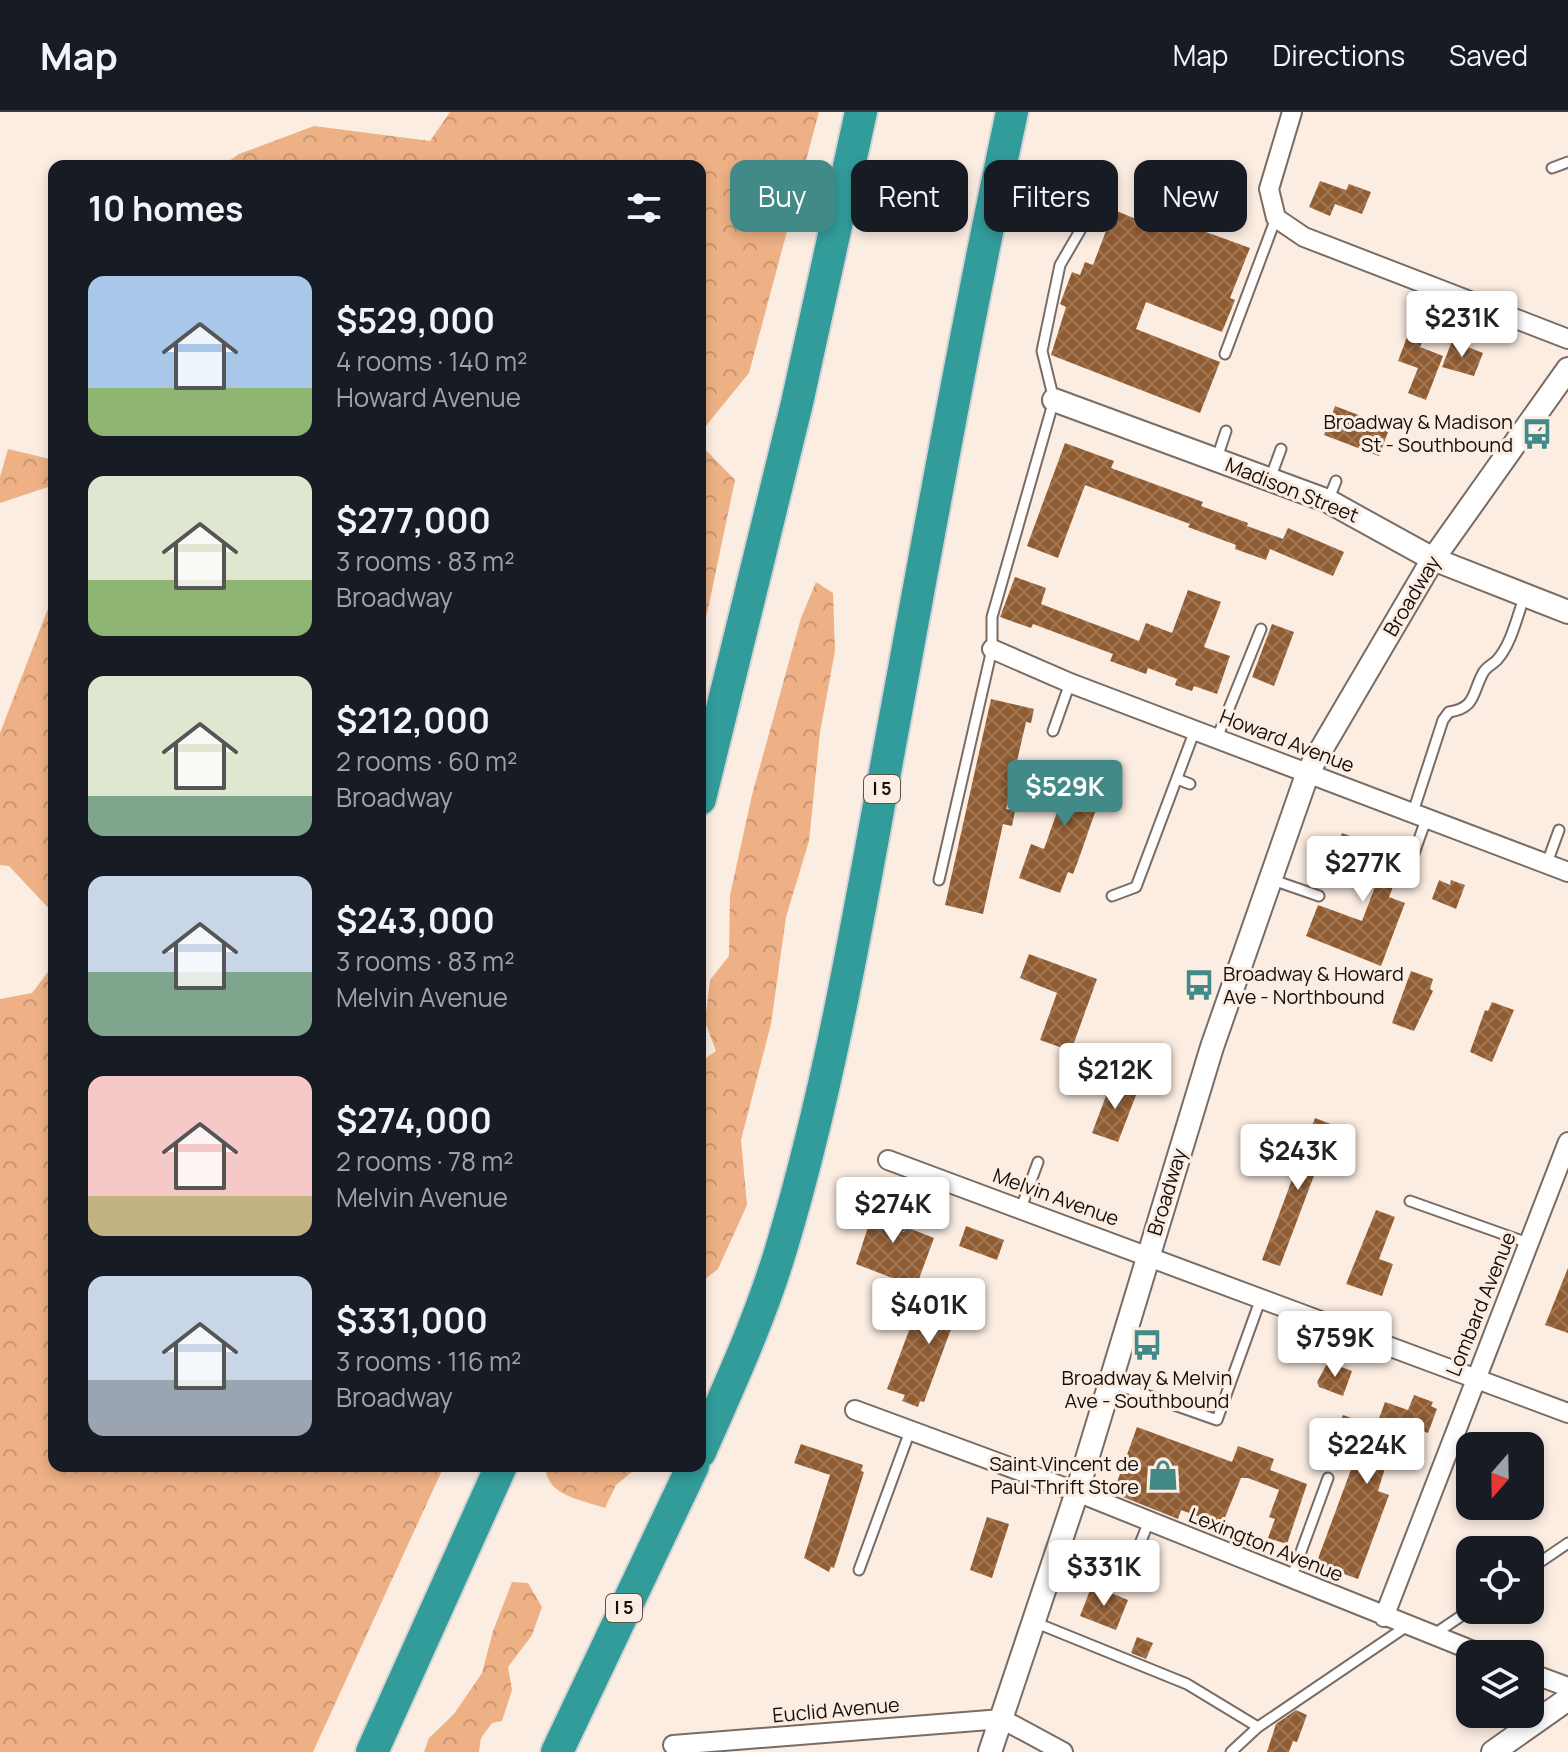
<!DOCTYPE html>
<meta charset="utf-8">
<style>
:root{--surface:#171b24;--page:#242831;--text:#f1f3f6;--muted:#9ea1a6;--line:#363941;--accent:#428a88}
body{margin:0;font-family:Manrope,sans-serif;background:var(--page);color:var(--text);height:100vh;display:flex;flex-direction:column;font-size:30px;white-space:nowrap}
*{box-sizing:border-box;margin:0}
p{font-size:26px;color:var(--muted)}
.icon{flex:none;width:44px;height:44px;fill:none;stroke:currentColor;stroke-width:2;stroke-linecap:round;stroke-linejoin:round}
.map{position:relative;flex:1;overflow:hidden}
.details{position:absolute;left:48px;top:48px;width:658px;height:1312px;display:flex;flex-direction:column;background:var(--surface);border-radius:16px;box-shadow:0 4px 12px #0003}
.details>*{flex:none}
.banner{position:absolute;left:730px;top:48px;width:718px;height:72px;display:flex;gap:16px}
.needle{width:52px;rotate:200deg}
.buttons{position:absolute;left:1456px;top:1320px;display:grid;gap:16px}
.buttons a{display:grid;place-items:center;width:88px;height:88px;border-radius:16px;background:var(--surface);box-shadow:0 4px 12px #0003;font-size:40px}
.price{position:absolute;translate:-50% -68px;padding:0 18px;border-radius:8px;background:#fff;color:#222;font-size:26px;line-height:52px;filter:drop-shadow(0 2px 4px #0008)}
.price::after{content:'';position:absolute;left:50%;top:48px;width:24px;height:18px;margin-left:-12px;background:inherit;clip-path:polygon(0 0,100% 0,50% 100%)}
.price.active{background:var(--accent);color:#fff}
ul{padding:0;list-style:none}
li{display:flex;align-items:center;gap:24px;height:200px;padding:0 40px}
li span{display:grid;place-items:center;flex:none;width:224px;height:160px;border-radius:16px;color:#555}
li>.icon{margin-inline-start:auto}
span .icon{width:96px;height:96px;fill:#fffc;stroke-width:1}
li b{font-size:34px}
h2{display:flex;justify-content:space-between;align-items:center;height:96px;padding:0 40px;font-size:34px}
.pill{padding:0 28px;border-radius:16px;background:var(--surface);box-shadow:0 4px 12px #0003;font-size:28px;line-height:72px}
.pill.active{background:var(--accent);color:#fff}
header{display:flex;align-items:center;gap:48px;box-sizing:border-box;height:112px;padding:0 40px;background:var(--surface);border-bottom:2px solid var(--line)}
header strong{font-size:38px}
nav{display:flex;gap:44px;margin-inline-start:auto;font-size:28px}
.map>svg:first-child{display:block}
</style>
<header>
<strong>Map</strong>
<nav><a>Map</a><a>Directions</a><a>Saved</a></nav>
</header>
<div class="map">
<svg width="1568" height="1640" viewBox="0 0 1568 1640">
<defs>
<pattern id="forest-crowns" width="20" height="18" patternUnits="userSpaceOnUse" patternTransform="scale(2)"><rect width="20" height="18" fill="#edb185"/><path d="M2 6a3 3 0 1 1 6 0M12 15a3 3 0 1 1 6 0" fill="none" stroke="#ca9772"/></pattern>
<pattern id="building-cross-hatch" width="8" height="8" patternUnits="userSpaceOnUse" patternTransform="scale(2)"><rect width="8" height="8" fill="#925c31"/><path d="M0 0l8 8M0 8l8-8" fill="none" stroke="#9d7759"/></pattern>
</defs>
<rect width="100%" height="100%" fill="#fcede2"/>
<path fill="url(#forest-crowns)" d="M450,0H819L749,261L700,321V54H222L239,42L314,14L430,29Z
M700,332L735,368L700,535Z
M8,337L54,348V373L0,391V365Z
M816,470L833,481L835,539L820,620L809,729L786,805L771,912L741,1028L747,1093L718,1157L700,1171V950L716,939L705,910L710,868L729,844L730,783L752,683L801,506Z
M54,481V802L9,754L0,753V621Z
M54,852V1354H444L313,1640H0V887L32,881Z
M545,1354H639L616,1373L605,1396C581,1387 547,1385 545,1354Z
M512,1470L528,1471L542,1495L532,1523L508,1555L512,1578L502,1609L492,1611L481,1626L479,1640H424L429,1626L454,1602L482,1561L493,1519Z"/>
<path fill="url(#building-cross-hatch)" d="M1320,69L1346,78L1349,72L1371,80L1362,102L1335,92L1330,104L1309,95Z
M1114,98L1146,111L1151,100L1250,136L1230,186L1235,188L1222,220L1146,190L1136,217L1220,250L1200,301L1051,243L1066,195L1060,192L1072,160L1080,163L1085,150L1093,153Z
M1410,217L1425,223L1420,235L1443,244L1426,288L1408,281L1418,256L1398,249Z
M1452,229L1483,241L1474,264L1442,255Z
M1335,294L1390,315L1379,344L1324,323Z
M1065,331L1114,349L1111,356L1203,390L1201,394L1248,411L1247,414L1283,427L1288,416L1344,440L1333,464L1270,437L1266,448L1235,437L1236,433L1188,415L1190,412L1085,373L1058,446L1027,434Z
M1015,465L1046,476L1041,492L1139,529L1146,511L1172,521L1188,478L1221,490L1204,535L1230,544L1217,582L1194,574L1192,579L1175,573L1177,567L1148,556L1146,562L1110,549L1113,542L1033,512L1031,516L1000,505Z
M1272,512L1294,520L1274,574L1252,565Z
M991,587L1034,597L1031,611L1026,610L1006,697L1015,699L1012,714L1003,712L983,802L945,793Z
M1063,648L1103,663L1095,684L1100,686L1078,749L1073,762L1068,760L1060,781L1019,766L1031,732L1044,737L1062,686L1051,681Z
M1342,721L1405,744L1389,785L1405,791L1381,854L1306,824L1318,793L1362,809L1378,767L1331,749Z
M1439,768L1450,773L1451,768L1465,773L1456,797L1432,787Z
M1029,842L1097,867L1071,939L1040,928L1057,881L1020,866Z
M1411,859L1433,867L1430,877L1433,879L1414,919L1392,911Z
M1492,890L1514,898L1492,950L1470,940L1485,898L1488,899Z
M1112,968L1138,978L1118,1030L1092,1021Z
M1315,1006L1333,1013L1280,1154L1262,1148Z
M881,1075L897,1082L887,1108L898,1112L903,1120L911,1117L934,1126L916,1175L856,1152Z
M1376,1098L1395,1105L1379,1147L1393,1152L1382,1184L1346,1172Z
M966,1114L1004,1128L997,1148L959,1134Z
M1568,1156V1221L1545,1213Z
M944,1174L982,1188L974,1207L957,1201L924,1290L920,1289L918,1295L902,1289L905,1283L887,1277L913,1208L930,1214Z
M1328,1250L1352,1259L1343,1284L1319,1275L1317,1270Z
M1414,1283L1433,1290L1431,1294L1437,1297L1428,1321L1399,1310L1378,1379L1389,1383L1358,1467L1316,1452L1362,1328L1337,1319L1343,1303L1376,1315L1385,1290L1408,1298Z
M1137,1315L1232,1350L1238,1334L1274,1347L1270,1358L1307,1372L1287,1432L1268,1426L1275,1407L1269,1405L1279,1378L1248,1366H1241L1222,1413L1181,1398L1178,1407L1113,1381Z
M801,1332L863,1353L861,1359L864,1360L847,1415L834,1456L831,1455L829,1460L804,1446L830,1363L794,1351Z
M987,1405L1009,1412L992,1466L970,1458Z
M1092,1473L1128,1488L1116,1518L1080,1504Z
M1137,1525L1153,1531L1146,1547L1131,1541Z
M1296,1598L1307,1603L1297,1630L1293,1629L1289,1640H1267L1276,1612Z"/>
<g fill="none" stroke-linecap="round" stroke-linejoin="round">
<defs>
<path id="service" d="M1552,56L1568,50
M1225,242L1276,106
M1217,346L1226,319
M1270,367L1281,337
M1328,389L1336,369
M1053,619L1070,571
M1217,626L1261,517
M1177,667L1190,672
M1413,700L1443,608L1449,600C1476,596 1472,581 1483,561C1486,555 1492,553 1497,548C1512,531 1517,504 1525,483
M1547,751L1559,718
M1270,767L1319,784
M939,768L992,537V505L1054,288L1042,239L1060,153L1085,110
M1404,769L1427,705
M1112,784L1136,775L1195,618
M1410,1089L1528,1131
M1021,1096L1038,1050
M905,1113L925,1061
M1112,1271L1217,1308L1261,1186
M1530,1457L1568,1431
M859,1458L910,1319
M1126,1467L1149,1409
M1291,1467L1328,1366
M1034,1510L1187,1572L1258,1615
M1433,1523L1470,1498
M1231,1640L1258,1615L1407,1514"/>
<path id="minor" d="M1292,0L1269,77L1276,106L1304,125L1568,227
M992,537L1070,571L1568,760
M888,1048L1568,1301
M855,1298L1077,1380L1481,1542
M1384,1505L1568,1030
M1530,1561L1568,1575
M673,1633L1002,1607L1063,1640"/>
<path id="tertiary" d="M1054,288L1328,389L1433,447L1568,500
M990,1640L1077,1380L1212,935L1308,660L1433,447L1568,257
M1493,1640L1568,1587"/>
<path id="motorway" d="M700,687L797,291L861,0
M700,1340C730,1272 761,1205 782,1134C831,970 859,801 890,633C929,422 967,210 1012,0
M372,1640L501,1354
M557,1640L693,1354"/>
</defs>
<use href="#service" stroke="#7a6c63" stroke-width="13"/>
<use href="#minor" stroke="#7a6c63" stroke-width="22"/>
<use href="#tertiary" stroke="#7a6c63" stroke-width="26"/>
<use href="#motorway" stroke="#d5d4d3" stroke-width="36"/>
<use href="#service" stroke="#fff" stroke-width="9"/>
<use href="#minor" stroke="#fff" stroke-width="18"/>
<use href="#tertiary" stroke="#fff" stroke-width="22"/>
<use href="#motorway" stroke="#329c9a" stroke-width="32"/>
</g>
<defs>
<symbol id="bus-bare" viewBox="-9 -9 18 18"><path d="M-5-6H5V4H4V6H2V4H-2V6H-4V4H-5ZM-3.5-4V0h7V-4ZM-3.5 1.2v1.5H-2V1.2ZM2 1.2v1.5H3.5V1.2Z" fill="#428a88" stroke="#fcede2" stroke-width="2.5" paint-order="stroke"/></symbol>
<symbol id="shop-bare" viewBox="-9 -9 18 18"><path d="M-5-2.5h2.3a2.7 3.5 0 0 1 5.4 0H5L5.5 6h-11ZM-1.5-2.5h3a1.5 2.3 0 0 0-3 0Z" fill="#428a88" stroke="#fcede2" stroke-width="2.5" paint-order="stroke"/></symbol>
</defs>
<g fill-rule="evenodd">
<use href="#bus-bare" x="1515" y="300" width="44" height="44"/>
<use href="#bus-bare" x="1177" y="851" width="44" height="44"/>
<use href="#bus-bare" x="1125" y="1211" width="44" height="44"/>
<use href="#shop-bare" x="1141" y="1341" width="44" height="44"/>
</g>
<g text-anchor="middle" stroke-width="6" stroke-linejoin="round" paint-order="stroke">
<g fill="#fcede2" stroke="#5a524c" stroke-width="2">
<rect x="864" y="663" width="36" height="28" rx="6"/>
<rect x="606" y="1482" width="36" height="28" rx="6"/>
</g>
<g font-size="18" font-weight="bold" fill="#140f0b">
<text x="882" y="683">I 5</text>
<text x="624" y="1502">I 5</text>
</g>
<g font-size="20" fill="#140f0b" stroke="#fcede2" text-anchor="end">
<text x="1513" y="317">Broadway &amp; Madison<tspan x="1513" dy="23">St - Southbound</tspan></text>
<text x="1223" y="869" text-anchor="start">Broadway &amp; Howard<tspan x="1223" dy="23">Ave - Northbound</tspan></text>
<text x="1147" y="1273" text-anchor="middle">Broadway &amp; Melvin<tspan x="1147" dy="23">Ave - Southbound</tspan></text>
<text x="1139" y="1359">Saint Vincent de<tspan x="1139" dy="23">Paul Thrift Store</tspan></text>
</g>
<g font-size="20" fill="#140f0b" stroke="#fcede2">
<text transform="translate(1292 378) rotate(22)" y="7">Madison Street</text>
<text transform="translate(1412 484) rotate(-59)" y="7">Broadway</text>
<text transform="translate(1287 629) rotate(21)" y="7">Howard Avenue</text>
<text transform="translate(1167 1080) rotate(-73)" y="7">Broadway</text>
<text transform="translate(1056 1085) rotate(20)" y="7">Melvin Avenue</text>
<text transform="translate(1481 1192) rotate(-68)" y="7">Lombard Avenue</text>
<text transform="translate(1266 1433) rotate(22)" y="7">Lexington Avenue</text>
<text transform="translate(836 1598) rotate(-5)" y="7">Euclid Avenue</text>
</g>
</g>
</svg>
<div class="buttons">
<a><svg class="needle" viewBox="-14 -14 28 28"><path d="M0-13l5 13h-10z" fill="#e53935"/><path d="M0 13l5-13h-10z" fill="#9ea1a6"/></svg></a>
<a><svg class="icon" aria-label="locate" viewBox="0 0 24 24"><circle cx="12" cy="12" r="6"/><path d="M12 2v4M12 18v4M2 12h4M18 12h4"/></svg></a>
<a><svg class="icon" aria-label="layers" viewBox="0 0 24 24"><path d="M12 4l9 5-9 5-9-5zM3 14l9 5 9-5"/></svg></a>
</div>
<b class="price" style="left:1462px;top:247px">$231K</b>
<b class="price active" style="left:1065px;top:716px">$529K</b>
<b class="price" style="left:1363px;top:792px">$277K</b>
<b class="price" style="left:1115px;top:999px">$212K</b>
<b class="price" style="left:1298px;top:1080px">$243K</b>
<b class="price" style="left:893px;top:1133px">$274K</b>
<b class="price" style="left:929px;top:1234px">$401K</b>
<b class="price" style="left:1335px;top:1267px">$759K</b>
<b class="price" style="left:1367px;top:1374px">$224K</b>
<b class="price" style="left:1104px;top:1496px">$331K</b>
<div class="banner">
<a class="pill active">Buy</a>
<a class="pill">Rent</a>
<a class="pill">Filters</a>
<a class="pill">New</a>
</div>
<section class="details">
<h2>10 homes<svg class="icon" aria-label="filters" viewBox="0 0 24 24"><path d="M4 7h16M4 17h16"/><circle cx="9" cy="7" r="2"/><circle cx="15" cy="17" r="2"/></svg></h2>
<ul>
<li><span style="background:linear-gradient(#a9c7e8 70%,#8fb573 0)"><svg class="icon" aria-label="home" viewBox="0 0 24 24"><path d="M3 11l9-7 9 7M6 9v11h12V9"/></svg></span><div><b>$529,000</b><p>4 rooms · 140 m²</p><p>Howard Avenue</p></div></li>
<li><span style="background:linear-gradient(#dfe7d0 65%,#8fb573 0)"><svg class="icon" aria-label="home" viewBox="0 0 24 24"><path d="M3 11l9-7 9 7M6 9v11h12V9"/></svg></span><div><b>$277,000</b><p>3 rooms · 83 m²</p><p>Broadway</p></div></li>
<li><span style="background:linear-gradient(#dfe7d0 75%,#7fa58c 0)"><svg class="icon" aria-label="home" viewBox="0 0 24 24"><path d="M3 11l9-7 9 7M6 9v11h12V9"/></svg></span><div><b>$212,000</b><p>2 rooms · 60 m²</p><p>Broadway</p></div></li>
<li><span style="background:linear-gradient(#c9d6e8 60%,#7fa58c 0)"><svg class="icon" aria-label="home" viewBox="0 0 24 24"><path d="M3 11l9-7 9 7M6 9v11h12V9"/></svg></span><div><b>$243,000</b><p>3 rooms · 83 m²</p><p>Melvin Avenue</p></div></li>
<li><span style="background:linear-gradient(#f6c9c9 75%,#c2b280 0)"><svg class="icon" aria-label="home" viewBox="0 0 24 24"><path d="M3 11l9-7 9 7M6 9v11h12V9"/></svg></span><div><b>$274,000</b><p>2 rooms · 78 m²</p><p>Melvin Avenue</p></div></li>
<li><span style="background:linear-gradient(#c9d6e8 65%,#9aa5b1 0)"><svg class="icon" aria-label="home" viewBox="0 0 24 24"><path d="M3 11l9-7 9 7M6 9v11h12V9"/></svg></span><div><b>$331,000</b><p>3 rooms · 116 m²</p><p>Broadway</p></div></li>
</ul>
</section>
</div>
